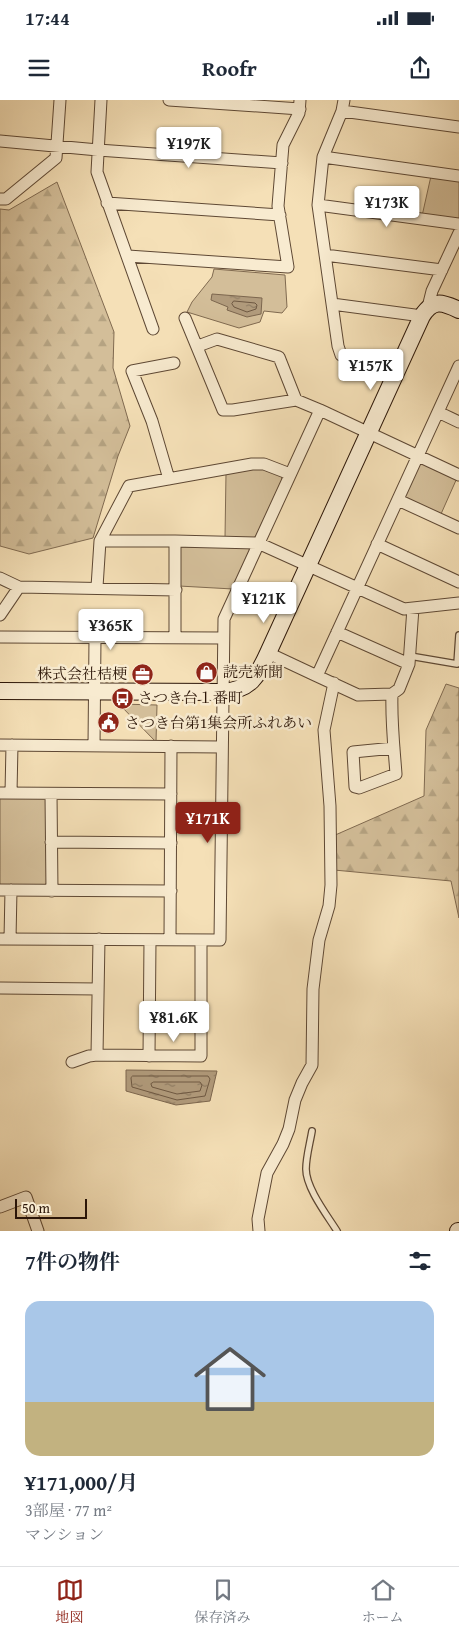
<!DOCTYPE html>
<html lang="ja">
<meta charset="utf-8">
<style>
:root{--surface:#fff;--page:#f6f6f7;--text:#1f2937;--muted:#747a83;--line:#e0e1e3;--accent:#8f2418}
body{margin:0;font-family:"Gentium Book Plus","Noto Serif JP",serif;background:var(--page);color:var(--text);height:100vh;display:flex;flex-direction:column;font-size:19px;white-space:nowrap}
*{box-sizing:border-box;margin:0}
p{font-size:16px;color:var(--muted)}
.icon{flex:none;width:28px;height:28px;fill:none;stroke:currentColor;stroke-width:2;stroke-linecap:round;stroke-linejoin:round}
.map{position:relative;height:1131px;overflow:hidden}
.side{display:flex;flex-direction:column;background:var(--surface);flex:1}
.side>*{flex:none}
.scale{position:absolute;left:15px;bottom:12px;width:72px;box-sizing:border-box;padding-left:5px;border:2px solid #2c1608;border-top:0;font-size:14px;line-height:18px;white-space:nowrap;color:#2c1608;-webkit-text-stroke:4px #f8ebd0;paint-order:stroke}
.price{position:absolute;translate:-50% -42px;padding:0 11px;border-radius:5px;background:#fff;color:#222;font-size:16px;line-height:32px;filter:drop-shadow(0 1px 2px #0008)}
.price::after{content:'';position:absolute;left:50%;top:30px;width:15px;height:11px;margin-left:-8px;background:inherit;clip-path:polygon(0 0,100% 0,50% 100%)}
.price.selected{background:var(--accent);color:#fff}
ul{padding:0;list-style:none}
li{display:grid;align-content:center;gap:10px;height:265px;padding:0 25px}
li span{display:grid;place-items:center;height:155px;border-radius:15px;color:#555}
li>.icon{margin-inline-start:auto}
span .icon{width:90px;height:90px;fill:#fffc;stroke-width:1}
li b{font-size:21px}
h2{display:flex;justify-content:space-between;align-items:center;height:60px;padding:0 25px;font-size:21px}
.status{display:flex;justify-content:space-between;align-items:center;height:35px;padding:0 25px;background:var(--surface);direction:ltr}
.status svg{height:14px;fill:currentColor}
header{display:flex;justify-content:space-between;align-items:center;height:65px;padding:0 25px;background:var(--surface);font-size:22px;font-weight:700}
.dock{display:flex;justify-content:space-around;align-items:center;height:70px;border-top:1px solid var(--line);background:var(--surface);font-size:14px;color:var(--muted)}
.dock a{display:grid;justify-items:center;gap:2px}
.dock .selected{color:var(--accent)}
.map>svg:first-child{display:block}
</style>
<div class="status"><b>17:44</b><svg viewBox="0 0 49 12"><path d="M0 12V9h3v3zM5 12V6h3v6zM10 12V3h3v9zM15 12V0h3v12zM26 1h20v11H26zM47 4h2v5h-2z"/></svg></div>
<header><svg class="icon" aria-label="menu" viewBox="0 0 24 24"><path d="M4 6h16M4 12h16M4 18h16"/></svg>Roofr<svg class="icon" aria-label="share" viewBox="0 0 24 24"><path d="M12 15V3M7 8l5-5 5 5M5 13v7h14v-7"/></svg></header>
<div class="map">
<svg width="459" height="1131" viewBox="0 0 459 1131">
<defs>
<pattern id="forest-firs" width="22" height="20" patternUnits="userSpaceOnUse" patternTransform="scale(1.25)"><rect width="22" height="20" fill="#d3be99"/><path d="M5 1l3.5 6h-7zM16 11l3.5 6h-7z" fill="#b5a382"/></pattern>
<pattern id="water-ripples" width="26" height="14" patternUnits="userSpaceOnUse" patternTransform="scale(1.25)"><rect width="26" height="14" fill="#b19b7c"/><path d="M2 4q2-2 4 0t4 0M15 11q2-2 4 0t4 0" fill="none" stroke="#907d64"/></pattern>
</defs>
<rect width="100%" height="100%" fill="#f5e0b7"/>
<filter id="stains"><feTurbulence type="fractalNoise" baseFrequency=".004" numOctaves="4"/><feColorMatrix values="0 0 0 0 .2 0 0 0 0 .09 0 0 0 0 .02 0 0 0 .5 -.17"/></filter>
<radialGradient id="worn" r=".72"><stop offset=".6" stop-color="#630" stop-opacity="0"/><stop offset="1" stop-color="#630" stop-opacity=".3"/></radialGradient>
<path fill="#d3be99" stroke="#806a50" d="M431,76L459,80V121L422,116Z
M214,169L285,175L287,207L282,213L264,211L260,222L239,228L187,212L192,202L212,177Z
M423,362L457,378L441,414L407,399L405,396L419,364Z
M243,369H264L281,375L282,380L256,436L253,438L225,437L226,373Z
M181,447H248L250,451L233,489L179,486L178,449Z
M119,604L157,605L156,642Z
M0,696H46L48,784L44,787L0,786Z"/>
<path fill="url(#forest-firs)" stroke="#806a50" d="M57,82L114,232L113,268L130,326L118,356L93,438L29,454L0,446V109L9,110Z
M446,584L459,588V818L451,781L334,770L333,736L424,696L426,630Z"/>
<path fill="url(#water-ripples)" stroke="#7c664e" d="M212,194L262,198L261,214L247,217L227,210L228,207L211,200Z
M126,970L217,971L210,1001L176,1005L126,991Z"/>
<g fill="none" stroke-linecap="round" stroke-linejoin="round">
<path stroke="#6e5842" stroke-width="1" d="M234,201L255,203L257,205L256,209L247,212L234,207L232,204Z
M133,976H208L210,979L205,996L177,1000L132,987L131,978Z
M154,982H200L202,985L200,991L177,994L152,987L151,984Z"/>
<defs>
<path id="lane" d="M410,556L457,564L459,535
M312,1031C310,1043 306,1057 306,1069C306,1088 327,1115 337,1131"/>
<path id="street" d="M101,0L97,72L153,229
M169,0L300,9
M344,0L342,11L323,57L318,105L338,246L341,255L401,263
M342,11L459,27
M0,41L98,50L282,63
M323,57L459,76
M0,99H6L56,58L60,0
M107,103L280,115
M318,105L459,124
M325,155L442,170
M128,156L288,167L278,106L283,45L299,13L300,0
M332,204L422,216
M428,207L432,191L459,133
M185,218L223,310H233L296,300L320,310
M198,246L217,239L279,257L296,300
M438,312L459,322
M169,379L152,321L132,271L174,263
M398,400L459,428
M100,441H175V538
M175,441L258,443L404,509L459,503
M377,444L459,482
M0,478L19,487L176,490
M97,487L100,441L129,386L252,364H264L290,374
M0,515L19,487
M337,532L409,564L413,508
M0,537L222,538
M268,553L317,576L459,266
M317,576L358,595L392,594L399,589L409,564
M392,594C391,621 394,647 396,674L359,688L355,687L353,652L394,648
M0,645L221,647
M94,646L95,538
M0,693L171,694
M11,693L12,645
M51,694L52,791
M51,742L171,743
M0,790L171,791
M0,839L220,840L224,519L320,310L459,375
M10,839L11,790
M99,839L97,955L201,956V841
M170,840L171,646
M0,888L98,889
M149,956L150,840
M72,962L89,956L97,955
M0,1107L26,1097L38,1131
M259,1131L258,1119L267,1073L283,1044L289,1029L295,1000L302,983L312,965L313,889L319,840L329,806L331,785L330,706L324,630L334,583"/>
<path id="secondary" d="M0,591L222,592C251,590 257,577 268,553L422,216C433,199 442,202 459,210
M458,1131H459"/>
</defs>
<use href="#lane" stroke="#5e4834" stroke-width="8"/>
<use href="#street" stroke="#5e4834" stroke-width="13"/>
<use href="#secondary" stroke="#2c1608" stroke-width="18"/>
<use href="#lane" stroke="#f8ebd0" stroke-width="5.5"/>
<use href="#street" stroke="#f8ebd0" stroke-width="11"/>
<use href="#secondary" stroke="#f8ebd0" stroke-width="16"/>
</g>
<defs>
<symbol id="shop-disc" viewBox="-11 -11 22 22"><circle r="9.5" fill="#8f2418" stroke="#f8ebd0"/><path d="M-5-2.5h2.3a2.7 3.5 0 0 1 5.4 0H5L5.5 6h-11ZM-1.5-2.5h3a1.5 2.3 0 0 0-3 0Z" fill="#fff"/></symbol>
<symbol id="office-disc" viewBox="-11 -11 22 22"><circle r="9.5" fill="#8f2418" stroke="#f8ebd0"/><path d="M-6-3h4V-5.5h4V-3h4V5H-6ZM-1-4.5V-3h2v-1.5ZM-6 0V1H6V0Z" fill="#fff"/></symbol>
<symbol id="bus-disc" viewBox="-11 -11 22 22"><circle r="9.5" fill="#8f2418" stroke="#f8ebd0"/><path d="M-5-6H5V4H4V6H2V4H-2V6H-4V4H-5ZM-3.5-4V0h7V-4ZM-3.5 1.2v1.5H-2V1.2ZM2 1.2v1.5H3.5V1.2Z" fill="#fff"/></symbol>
<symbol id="civic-disc" viewBox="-11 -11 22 22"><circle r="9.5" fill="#8f2418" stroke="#f8ebd0"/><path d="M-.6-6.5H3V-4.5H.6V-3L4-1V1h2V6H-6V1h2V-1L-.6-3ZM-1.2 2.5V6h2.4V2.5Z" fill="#fff"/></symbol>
</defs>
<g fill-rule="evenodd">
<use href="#shop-disc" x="194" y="560" width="25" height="25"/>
<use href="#office-disc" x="130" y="562" width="25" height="25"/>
<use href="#bus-disc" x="110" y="586" width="25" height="25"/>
<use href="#civic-disc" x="96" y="610" width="25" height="25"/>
</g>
<g text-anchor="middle" stroke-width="5" stroke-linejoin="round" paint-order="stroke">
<g font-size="15" fill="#2c1608" stroke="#f8ebd0" text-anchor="start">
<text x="223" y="577">読売新聞</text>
<text x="127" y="579" text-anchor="end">株式会社桔梗</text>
<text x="138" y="603">さつき台１番町</text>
<text x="125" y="628">さつき台第1集会所ふれあい</text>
</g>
</g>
<rect width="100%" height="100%" filter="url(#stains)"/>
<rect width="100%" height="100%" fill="url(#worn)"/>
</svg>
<div class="scale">50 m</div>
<b class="price" style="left:189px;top:69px">¥197K</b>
<b class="price" style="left:387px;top:128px">¥173K</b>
<b class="price" style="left:371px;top:291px">¥157K</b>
<b class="price" style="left:264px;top:524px">¥121K</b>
<b class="price" style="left:111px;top:551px">¥365K</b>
<b class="price selected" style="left:208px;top:744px">¥171K</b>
<b class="price" style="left:174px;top:943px">¥81.6K</b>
</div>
<section class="side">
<h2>7件の物件<svg class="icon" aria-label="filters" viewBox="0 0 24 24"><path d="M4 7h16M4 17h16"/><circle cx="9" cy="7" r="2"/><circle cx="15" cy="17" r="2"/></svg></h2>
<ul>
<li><span style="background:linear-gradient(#a9c7e8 65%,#c2b280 0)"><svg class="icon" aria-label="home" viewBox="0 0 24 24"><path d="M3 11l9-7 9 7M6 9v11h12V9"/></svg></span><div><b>¥171,000/月</b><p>3部屋 · 77 m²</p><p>マンション</p></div></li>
</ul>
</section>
<nav class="dock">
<a class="selected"><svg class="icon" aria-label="map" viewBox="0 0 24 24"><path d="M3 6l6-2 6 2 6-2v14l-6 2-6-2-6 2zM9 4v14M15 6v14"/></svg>地図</a>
<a><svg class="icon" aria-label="saved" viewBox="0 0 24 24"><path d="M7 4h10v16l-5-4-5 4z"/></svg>保存済み</a>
<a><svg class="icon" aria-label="home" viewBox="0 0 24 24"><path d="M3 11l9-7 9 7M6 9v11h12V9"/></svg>ホーム</a>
</nav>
